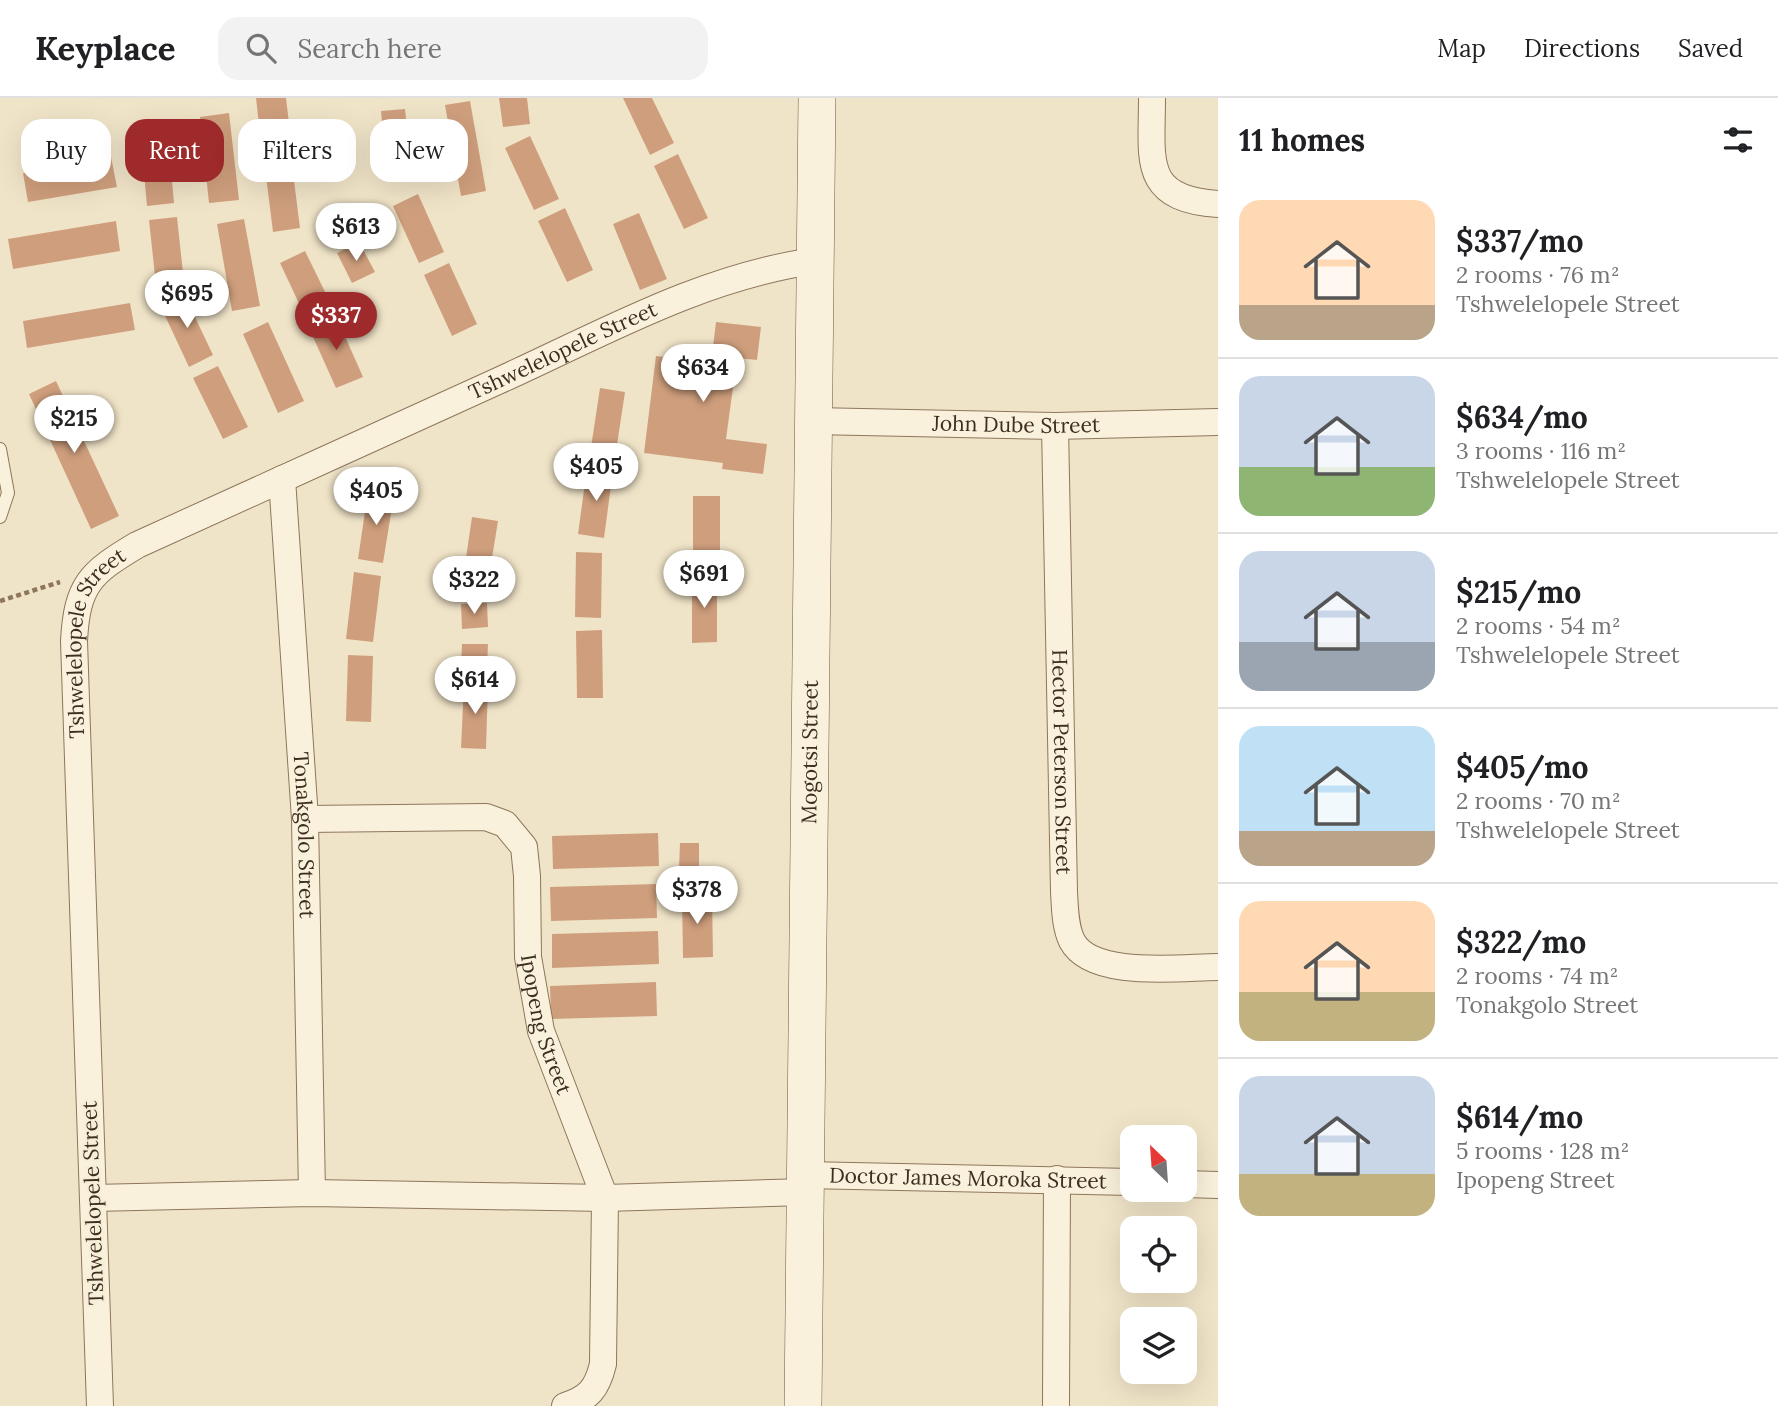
<!DOCTYPE html>
<meta charset="utf-8">
<style>
:root{--surface:#fff;--page:#f2f2f2;--text:#202124;--muted:#757577;--line:#e0e0e0;--accent:#9e2a2b}
body{margin:0;font-family:Lora,serif;background:var(--page);color:var(--text);height:100vh;display:flex;flex-direction:column;font-size:26px;white-space:nowrap}
*{box-sizing:border-box;margin:0}
p{font-size:23px;color:var(--muted)}
.icon{flex:none;width:38px;height:38px;fill:none;stroke:currentColor;stroke-width:2;stroke-linecap:round;stroke-linejoin:round}
.map{position:relative;flex:1;overflow:hidden}
.side{display:flex;flex-direction:column;background:var(--surface);width:560px}
.side>*{flex:none}
.hud{position:absolute;left:21px;top:21px;width:665px;height:63px;display:flex;gap:14px}
.needle{width:46px;rotate:335deg}
.fabs{position:absolute;left:1120px;top:1027px;display:grid;gap:14px}
.fabs a{display:grid;place-items:center;width:77px;height:77px;border-radius:14px;background:var(--surface);box-shadow:0 7px 28px #0002;font-size:35px}
.price{position:absolute;translate:-50% -60px;padding:0 16px;border-radius:24px;background:#fff;color:#222;font-size:23px;line-height:46px;filter:drop-shadow(0 2px 4px #0008)}
.price::after{content:'';position:absolute;left:50%;top:42px;width:21px;height:16px;margin-left:-10px;background:inherit;clip-path:polygon(0 0,100% 0,50% 100%)}
.price.selected{background:var(--accent);color:#fff}
ul{padding:0;list-style:none}
li{display:flex;align-items:center;gap:21px;height:175px;padding:0 21px}
li+li{border-top:2px solid var(--line)}
li span{display:grid;place-items:center;flex:none;width:196px;height:140px;border-radius:21px;color:#555}
li>.icon{margin-inline-start:auto}
span .icon{width:84px;height:84px;fill:#fffc;stroke-width:1}
li b{font-size:30px}
h2{display:flex;justify-content:space-between;align-items:center;height:84px;padding:0 21px;font-size:30px}
.chip{padding:0 24px;border-radius:21px;background:var(--surface);box-shadow:0 7px 28px #0002;font-size:24px;line-height:63px}
.chip.selected{background:var(--accent);color:#fff}
header{display:flex;align-items:center;gap:42px;box-sizing:border-box;height:98px;padding:0 35px;background:var(--surface);border-bottom:2px solid var(--line)}
header strong{font-size:33px}
nav{display:flex;gap:38px;margin-inline-start:auto;font-size:24px}
.search{width:490px;height:63px;background:var(--page);display:flex;align-items:center;gap:18px;box-sizing:border-box;padding:0 24px;border-radius:21px;color:var(--muted);font-size:26px}
main{display:flex;flex:1;min-height:0}
.map>svg:first-child{display:block}
</style>
<header>
<strong>Keyplace</strong>
<div class="search"><svg class="icon" aria-label="search" viewBox="0 0 24 24"><circle cx="10" cy="10" r="6"/><path d="M15 15l6 6"/></svg>Search here</div>
<nav><a>Map</a><a>Directions</a><a>Saved</a></nav>
</header>
<main>
<div class="map">
<svg width="1218" height="1308" viewBox="0 0 1218 1308">
<rect width="100%" height="100%" fill="#f0e4c8"/>
<path fill="#cf9f7d" d="M256,0H286L292,50L262,53Z
M499,0H527L530,26L503,29Z
M623,0H652L674,45L650,57Z
M470,3L486,93L461,98L445,7Z
M405,11L412,78L387,80L381,13Z
M229,15L239,102L209,105L200,19Z
M168,38L174,105L147,108L141,41Z
M530,38L559,101L534,112L505,50Z
M678,56L708,120L684,131L654,68Z
M111,59L117,89L28,104L23,75Z
M292,67L300,130L273,134L265,70Z
M418,96L444,154L419,165L393,108Z
M565,110L593,172L567,184L538,123Z
M639,115L667,181L640,192L613,126Z
M177,119L184,184L156,187L149,122Z
M244,121L260,208L232,213L217,126Z
M116,123L120,153L13,171L8,141Z
M359,144L375,174L352,185L337,155Z
M305,153L330,204L304,216L280,165Z
M449,165L477,226L452,238L424,177Z
M184,196L213,257L189,269L160,207Z
M130,205L135,232L27,250L23,223Z
M336,218L363,279L336,290L309,230Z
M268,224L304,303L278,315L243,236Z
M716,224L761,229L757,262L737,260L726,341L767,346L763,376L722,371L723,365L644,355L656,258L711,265Z
M218,268L248,329L223,341L193,280Z
M56,283L119,418L91,431L29,296Z
M600,290L625,294L615,360L590,356Z
M587,370L613,373L604,440L578,436Z
M368,393L394,397L383,465L358,461Z
M693,398H720V468H693Z
M472,419L498,423L487,491L462,487Z
M576,454L602,455L601,520L575,519Z
M354,474L381,478L373,544L346,541Z
M692,479H717V544L692,545Z
M487,505L488,529L462,531L461,506Z
M602,532L603,600H577L576,533Z
M462,546H488L487,571L461,570Z
M348,557L373,558L371,624L346,623Z
M464,585L488,586L486,651L461,650Z
M658,735L659,768L553,771L552,738Z
M680,745H699V771H679Z
M656,786L657,820L551,823L550,789Z
M682,796H712L713,859L683,860Z
M658,833L659,866L552,870V836Z
M656,884L657,918L551,921L550,888Z"/>
<g fill="none" stroke-linecap="round" stroke-linejoin="round">
<defs>
<path id="lane" d="M0,351L8,395L0,419"/>
<g id="street">
<path d="M1152,0C1152,62 1141,101 1218,106"/>
<path id="s1" d="M813,323L1055,328L1218,324"/>
<path id="s2" d="M1055,328L1064,794C1065,810 1065,829 1072,843C1092,881 1181,869 1218,869"/>
<path id="s3" d="M282,381L305,721L312,1095"/>
<path id="s4" d="M305,721L486,719L505,726L524,749L527,778L528,859L541,933L605,1100L603,1266C597,1291 589,1300 565,1308"/>
<path id="s5" d="M805,1077L1132,1084"/>
<path d="M1185,1086L1218,1087"/>
<path d="M93,1100L312,1095L605,1100L805,1094"/>
<path id="s6" d="M100,1308L74,543C77,487 90,475 137,447C257,392 378,338 498,283C602,236 699,180 813,163"/>
<path d="M1056,1308L1057,1081"/>
</g>
<g id="secondary">
<path id="s7" d="M803,1308L817,0"/>
</g>
</defs>
<use href="#lane" stroke="#8d765c" stroke-width="14"/>
<use href="#street" stroke="#8d765c" stroke-width="28"/>
<use href="#secondary" stroke="#6f573f" stroke-width="38"/>
<path stroke="#8d765c" stroke-width="4.5" stroke-dasharray="5 3.5" stroke-linecap="butt" d="M0,503L60,484"/>
<use href="#lane" stroke="#faf1dc" stroke-width="12"/>
<use href="#street" stroke="#faf1dc" stroke-width="26"/>
<use href="#secondary" stroke="#faf1dc" stroke-width="37"/>
</g>
<g text-anchor="middle" stroke-width="5" stroke-linejoin="round" paint-order="stroke">
<g font-size="21" fill="#3d2e20" stroke="#f7eed8">
<text dy="7" stroke="none"><textPath href="#s6" startOffset="1356">Tshwelelopele Street</textPath></text>
<text dy="7" stroke="none"><textPath href="#s1" startOffset="203">John Dube Street</textPath></text>
<text dy="7" stroke="none"><textPath href="#s6" startOffset="770">Tshwelelopele Street</textPath></text>
<text dy="7" stroke="none"><textPath href="#s7" startOffset="654">Mogotsi Street</textPath></text>
<text dy="7" stroke="none"><textPath href="#s2" startOffset="336">Hector Peterson Street</textPath></text>
<text dy="7" stroke="none"><textPath href="#s3" startOffset="357">Tonakgolo Street</textPath></text>
<text dy="7" stroke="none"><textPath href="#s4" startOffset="411">Ipopeng Street</textPath></text>
<text dy="7" stroke="none"><textPath href="#s5" startOffset="163">Doctor James Moroka Street</textPath></text>
<text transform="translate(93 1105) rotate(-92)" y="7">Tshwelelopele Street</text>
</g>
</g>
</svg>
<div class="fabs">
<a><svg class="needle" viewBox="-14 -14 28 28"><path d="M0-13l5 13h-10z" fill="#e53935"/><path d="M0 13l5-13h-10z" fill="#757577"/></svg></a>
<a><svg class="icon" aria-label="locate" viewBox="0 0 24 24"><circle cx="12" cy="12" r="6"/><path d="M12 2v4M12 18v4M2 12h4M18 12h4"/></svg></a>
<a><svg class="icon" aria-label="layers" viewBox="0 0 24 24"><path d="M12 4l9 5-9 5-9-5zM3 14l9 5 9-5"/></svg></a>
</div>
<b class="price" style="left:356px;top:165px">$613</b>
<b class="price" style="left:187px;top:232px">$695</b>
<b class="price selected" style="left:336px;top:254px">$337</b>
<b class="price" style="left:703px;top:306px">$634</b>
<b class="price" style="left:74px;top:357px">$215</b>
<b class="price" style="left:596px;top:405px">$405</b>
<b class="price" style="left:376px;top:429px">$405</b>
<b class="price" style="left:704px;top:512px">$691</b>
<b class="price" style="left:474px;top:518px">$322</b>
<b class="price" style="left:475px;top:618px">$614</b>
<b class="price" style="left:697px;top:828px">$378</b>
<div class="hud">
<a class="chip">Buy</a>
<a class="chip selected">Rent</a>
<a class="chip">Filters</a>
<a class="chip">New</a>
</div>
</div>
<section class="side">
<h2>11 homes<svg class="icon" aria-label="filters" viewBox="0 0 24 24"><path d="M4 7h16M4 17h16"/><circle cx="9" cy="7" r="2"/><circle cx="15" cy="17" r="2"/></svg></h2>
<ul>
<li><span style="background:linear-gradient(#ffd9b3 75%,#b9a48a 0)"><svg class="icon" aria-label="home" viewBox="0 0 24 24"><path d="M3 11l9-7 9 7M6 9v11h12V9"/></svg></span><div><b>$337/mo</b><p>2 rooms · 76 m²</p><p>Tshwelelopele Street</p></div></li>
<li><span style="background:linear-gradient(#c9d6e8 65%,#8fb573 0)"><svg class="icon" aria-label="home" viewBox="0 0 24 24"><path d="M3 11l9-7 9 7M6 9v11h12V9"/></svg></span><div><b>$634/mo</b><p>3 rooms · 116 m²</p><p>Tshwelelopele Street</p></div></li>
<li><span style="background:linear-gradient(#c9d6e8 65%,#9aa5b1 0)"><svg class="icon" aria-label="home" viewBox="0 0 24 24"><path d="M3 11l9-7 9 7M6 9v11h12V9"/></svg></span><div><b>$215/mo</b><p>2 rooms · 54 m²</p><p>Tshwelelopele Street</p></div></li>
<li><span style="background:linear-gradient(#bfe0f5 75%,#b9a48a 0)"><svg class="icon" aria-label="home" viewBox="0 0 24 24"><path d="M3 11l9-7 9 7M6 9v11h12V9"/></svg></span><div><b>$405/mo</b><p>2 rooms · 70 m²</p><p>Tshwelelopele Street</p></div></li>
<li><span style="background:linear-gradient(#ffd9b3 65%,#c2b280 0)"><svg class="icon" aria-label="home" viewBox="0 0 24 24"><path d="M3 11l9-7 9 7M6 9v11h12V9"/></svg></span><div><b>$322/mo</b><p>2 rooms · 74 m²</p><p>Tonakgolo Street</p></div></li>
<li><span style="background:linear-gradient(#c9d6e8 70%,#c2b280 0)"><svg class="icon" aria-label="home" viewBox="0 0 24 24"><path d="M3 11l9-7 9 7M6 9v11h12V9"/></svg></span><div><b>$614/mo</b><p>5 rooms · 128 m²</p><p>Ipopeng Street</p></div></li>
</ul>
</section>
</main>
